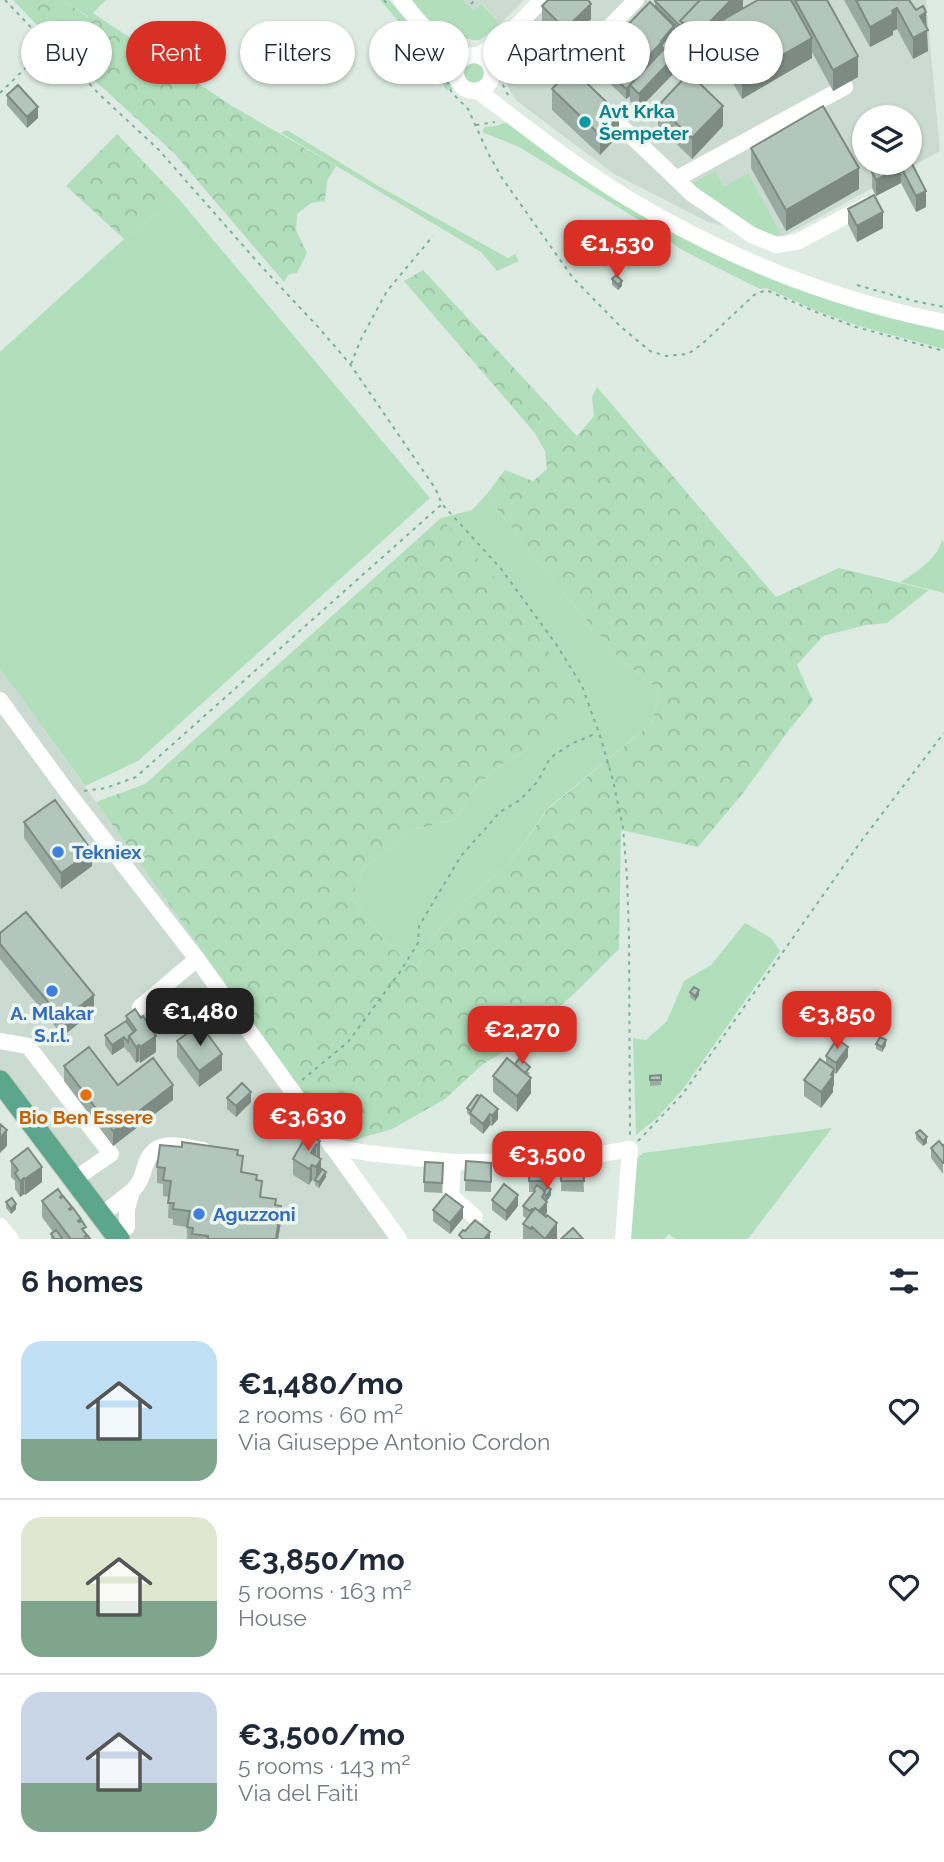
<!DOCTYPE html>
<meta charset="utf-8">
<style>
:root{--surface:#fff;--page:#f6f6f7;--text:#1f2937;--muted:#747a83;--line:#e0e1e3;--accent:#d93025}
body{margin:0;font-family:Raleway,sans-serif;background:var(--page);color:var(--text);height:100vh;display:flex;flex-direction:column;font-size:26px;white-space:nowrap}
*{box-sizing:border-box;margin:0}
p{font-size:23px;color:var(--muted)}
.icon{flex:none;width:38px;height:38px;fill:none;stroke:currentColor;stroke-width:2;stroke-linecap:round;stroke-linejoin:round}
.map{position:relative;height:1239px;overflow:hidden}
.sheet{display:flex;flex-direction:column;background:var(--surface);flex:1}
.sheet>*{flex:none}
.guide{position:absolute;left:21px;top:21px;width:903px;height:63px;display:flex;gap:14px}
.controls{position:absolute;left:852px;top:105px;display:grid;gap:14px}
.controls a{display:grid;place-items:center;width:70px;height:70px;border-radius:50%;background:var(--surface);box-shadow:0 2px 5px #0004;font-size:35px}
.price{position:absolute;translate:-50% -60px;padding:0 16px;border-radius:14px;background:var(--accent);color:#fff;font-size:23px;line-height:46px;filter:drop-shadow(0 2px 4px #0008)}
.price::after{content:'';position:absolute;left:50%;top:42px;width:21px;height:16px;margin-left:-10px;background:inherit;clip-path:polygon(0 0,100% 0,50% 100%)}
.price.current{background:#222;color:#fff}
ul{padding:0;list-style:none}
li{display:flex;align-items:center;gap:21px;height:175px;padding:0 21px}
li+li{border-top:2px solid var(--line)}
li span{display:grid;place-items:center;flex:none;width:196px;height:140px;border-radius:21px;color:#555}
li>.icon{margin-inline-start:auto}
span .icon{width:84px;height:84px;fill:#fffc;stroke-width:1}
li b{font-size:30px}
h2{display:flex;justify-content:space-between;align-items:center;height:84px;padding:0 21px;font-size:30px}
.chip{padding:0 24px;border-radius:32px;background:var(--surface);box-shadow:0 2px 5px #0004;font-size:24px;line-height:63px}
.chip.current{background:var(--accent);color:#fff}
.map>svg:first-child{display:block}
</style>
<div class="map">
<svg width="944" height="1239" viewBox="0 0 944 1239">
<defs>
<pattern id="forest-crowns" width="20" height="18" patternUnits="userSpaceOnUse" patternTransform="scale(1.75)"><rect width="20" height="18" fill="#b2dfbb"/><path d="M2 6a3 3 0 1 1 6 0M12 15a3 3 0 1 1 6 0" fill="none" stroke="#99c0a1"/></pattern>
</defs>
<rect width="100%" height="100%" fill="#ddebe3"/>
<path fill="#cbdbd2" fill-rule="evenodd" d="M463,0H524L500,24L483,4L474,11Z
M548,0H926L940,151L779,239L708,222L614,174L517,101L511,93L507,84L505,69L521,50L532,18ZM864,117H910V163H864Z
M0,670L21,697L408,1239H125L0,1073Z"/>
<path fill="#b2dfbb" d="M63,0H106L89,17Z
M380,0H389L446,66L451,76L453,89L446,90L432,60Z
M412,0H463L474,11L482,4L500,24L480,40C462,41 453,31 440,20L433,25Z
M464 73a10 10 0 1 1 20 0a10 10 0 1 1-20 0Z
M507,122C584,184 670,237 761,275C820,300 882,316 944,331V349L859,326L817,311L766,288L760,289L682,250L644,223L519,147L482,132L485,127L496,126Z
M287,130L380,187L508,258L515,254L519,261L497,271L481,252L281,133Z
M715,171L724,187L748,173L781,234C757,242 715,204 695,191L693,183Z
M178,198L430,498L138,761L85,786L21,697L0,670V352L124,239Z
M486,495L548,574L619,658L660,691L652,723L547,809L510,863L463,902L433,937L417,968L385,942L352,897L364,868L413,830L455,819L477,785L501,765L532,747L569,680L441,518L472,510Z
M942,540L944,542V593L900,582C916,573 937,559 942,540Z
M745,923L771,938L780,951L683,1089L657,1118L636,1135L633,1038L646,1040L667,1021L684,981L711,965Z
M832,1128L748,1239H675L669,1234L664,1239H628L634,1161L643,1153Z"/>
<path fill="url(#forest-crowns)" d="M13,0H63L88,17L93,13L232,106L336,166L327,181L325,201L311,203L297,214L296,230L307,253L297,273L289,274L284,282L173,152L54,43Z
M117,134L178,198L124,239L66,186Z
M423,270L577,436L594,416L592,397L597,387L776,597L839,568L929,590L887,623L866,625L823,636L797,665L813,701L789,730L743,793L698,847L621,830L619,949L577,991L520,1042L483,1064L445,1099L392,1129L340,1144L96,802L145,784L441,518L502,586L569,680L581,700L562,721L532,747L501,765L477,785L455,819L413,830L364,868L352,897L385,942L417,968L433,937L463,902L510,863L547,810L652,723L660,691L619,658L548,574L486,495L505,470L533,481L547,469L545,451L534,432L404,281Z"/>
<g fill="none" stroke-linecap="round" stroke-linejoin="round">
<defs>
<path id="major" d="M0,1081L119,1239"/>
</defs>
<use href="#major" stroke="#c0c8c5" stroke-width="23"/>
<path stroke="#79b29c" stroke-width="2" stroke-dasharray="3.5 5" stroke-linecap="butt" d="M5,0L43,40L72,65L100,95L158,149L261,266L319,328L350,364L435,488L442,504L502,570L558,647L582,686L600,736L613,780L623,828L627,876L629,936L630,1136
M384,0L388,5
M471,4L475,0
M509,53L510,54C499,73 498,79 510,98
M447,81L452,93L468,109L488,153L502,178L573,278L621,327L650,351L666,356L688,354L702,344L754,295L766,290L816,312L856,327L944,351
M0,93L49,45
M476,125L495,122
M857,285L914,301L944,307
M351,364L361,339L387,291L433,236
M84,791L106,788L136,777L441,505
M302,1080L348,1042L400,972L418,943L419,926L461,856L500,812L520,800L538,781L550,758L571,744L597,733
M638,1141L682,1095L862,840L944,733"/>
<path stroke="#fff" stroke-width="16" d="M401,0L417,20L437,40L456,70
M517,26L579,84
M456 73a18 18 0 1 1 36 0a18 18 0 1 1-36 0Z
M479,55L508,35L542,0
M566,71L636,0
M478,91C527,128 576,167 629,199C726,257 833,300 944,322
M604,110L692,194L752,235L776,245L797,242L867,205
M676,179L845,87
M0,700L68,793L197,959L399,1239
M140,1007L197,959
M0,1041L28,1046L111,1154L75,1179
M331,1146L367,1153L453,1162L560,1161L630,1149L623,1239
M453,1162L451,1196L475,1217
M132,1191C140,1184 142,1176 145,1166C154,1136 180,1146 203,1150
M103,1214L132,1191L127,1209V1227
M0,1226L11,1239"/>
<use href="#major" stroke="#5ba68d" stroke-width="21"/>
</g>
<path fill="#99aaa2" d="M743,0L742,9L758,0H827L858,77L833,91L812,52V58L742,99L712,47V40L676,77L673,74L639,109L630,101V96L626,99L600,74L594,78L580,64V53L608,54V45L655,7V1Z
M844,0H909L926,28L928,51L913,59L897,29L893,31V35L870,47Z
M542,6L591,19L565,45L542,22Z
M561,74L619,135L600,155L552,110V89L561,79Z
M7,95L38,118L27,128L7,105Z
M658,106L723,126L692,159L658,126Z
M751,148L859,189L786,231L751,168Z
M910,163L926,207L916,212L901,183L876,196L872,188V172Z
M848,209L883,228L857,242L848,224Z
M612,279L622,286L618,290L612,285Z
M24,822L92,866L61,889L24,838Z
M0,933L94,1011L63,1036L0,959Z
M690,992L699,995L695,1001L690,997Z
M126,1016L156,1052L140,1063L139,1061L136,1063L129,1052H128L124,1047L112,1055L105,1045V1035L126,1021Z
M177,1041L222,1070L199,1087L177,1057Z
M876,1044L886,1045L882,1052L876,1049Z
M826,1056L848,1057L836,1074L834,1073V1085L833,1087V1092L821,1108L804,1096V1080L826,1063Z
M515,1064L530,1073L528,1075L531,1093L517,1112L493,1092V1076Z
M64,1066L118,1085L173,1100L113,1146L64,1081Z
M661,1075V1085L650,1086V1076Z
M477,1095L498,1119L492,1126L490,1125L483,1134L470,1123V1116L467,1113V1108Z
M227,1098L251,1102L236,1117L227,1109Z
M276,1103L296,1125L286,1134L277,1125Z
M916,1133L927,1143L923,1146L916,1139Z
M320,1141V1158L321,1170L326,1177L319,1188L315,1185V1182L312,1180L309,1185L293,1175V1159Z
M943,1146V1174L931,1158V1148Z
M238,1155L243,1173L257,1180L262,1198L276,1205L281,1222L278,1239H187V1227L173,1225V1219L168,1218L169,1197L163,1196V1184L157,1183V1167Z
M529,1160L551,1171L549,1188L551,1195L547,1201V1212L545,1216L557,1239H523V1224L527,1219L523,1216V1206L534,1193V1192H529Z
M11,1161L42,1182L25,1195L24,1194L20,1197L15,1189V1181L11,1177Z
M466,1161L491,1163V1192L465,1191Z
M562,1162H583L584,1192L561,1191Z
M443,1174L442,1193L424,1192V1182Z
M62,1197L81,1222L87,1237L90,1239H51V1234L53,1232L42,1217V1201Z
M492,1200L518,1206L506,1221L492,1210Z
M6,1202L16,1209L11,1214L6,1208Z
M433,1210L463,1218L450,1234L433,1221Z"/>
<path fill="#7d8b84" d="M731,0H743V9L712,26V40L676,77V61L696,41V36Z
M591,4V19L565,45V29Z
M897,8V29L893,31V35L870,47V27Z
M926,12L928,51L913,59V38L920,16Z
M674,26V47L664,49L662,47V63L634,89V71Z
M812,38V58L742,99V78Z
M858,56V77L833,91V70Z
M673,58V74L639,109V94Z
M600,63V74L594,78V68Z
M630,85V96L626,99V89Z
M723,106V126L692,159V138Z
M38,107V118L27,128V117Z
M619,114V135L600,155V135Z
M901,167V183L876,196V180Z
M859,168V189L786,231V210Z
M926,191V207L916,212V196Z
M883,212V228L857,242V226Z
M622,281V286L618,290V285Z
M92,851V866L61,889V873Z
M699,990V995L695,1001V996Z
M94,995V1011L63,1036V1020Z
M156,1036V1052L140,1063V1047Z
M124,1037V1047L112,1055V1045Z
M886,1040V1045L882,1052V1047Z
M139,1045V1061L136,1063V1047Z
M848,1047V1057L836,1074V1063Z
M222,1054V1070L199,1087V1071Z
M834,1069V1085L833,1087V1092L821,1108V1092Z
M531,1078V1093L517,1112V1096Z
M173,1085V1100L113,1146V1131Z
M251,1092V1102L236,1117V1106Z
M498,1109V1119L492,1126V1116Z
M296,1114V1125L286,1134V1124Z
M490,1114V1125L483,1134V1124Z
M7,1130V1146L0,1153V1138Z
M927,1137V1143L923,1146V1141Z
M320,1141V1157L317,1162V1146Z
M316,1145V1161L312,1166V1180L309,1185L311,1153Z
M321,1159V1175L316,1181V1167Z
M42,1167V1182L25,1195V1179Z
M326,1172V1177L319,1188V1182Z
M24,1178V1194L20,1197V1181Z
M551,1189V1195L546,1202V1197Z
M518,1195V1206L506,1221V1211Z
M547,1202V1212L538,1224V1213Z
M16,1204V1209L11,1214V1209Z
M281,1206V1222L278,1239H276Z
M463,1207V1218L450,1234V1223Z
M557,1223V1239H545Z
M490,1232V1239H484Z"/>
<path fill="#b2c6bc" stroke="#7d8b84" stroke-width="2" d="M548,0H588L591,4L565,29L542,6Z
M656,0H700L680,21L683,23L680,26L696,41L676,61L673,58L639,94L630,85L664,49L662,47V44L680,26L655,1Z
M700,0H731L696,36L680,21Z
M758,0H791L812,38L742,78L712,26Z
M795,0H827L858,56L833,70Z
M856,0H909L916,10L923,6L926,12L920,16L928,30L913,38L897,8L892,11L893,14L870,27Z
M650,2L674,26L661,41L662,42L634,71L608,45Z
M655,6L678,28L674,32V26Z
M594,40L634,81L626,89L600,63L594,68L580,53Z
M569,66L619,114L600,135L552,89L563,77L561,74Z
M689,73L723,106L692,138L658,106Z
M18,85L38,107L27,117L7,95Z
M823,106L859,168L786,210L751,148Z
M910,160L926,191L916,196L901,167L876,180L872,172L890,163H910Z
M874,195L883,212L857,226L848,209Z
M616,275L622,281L618,285L612,279Z
M55,800L92,851L61,873L24,822Z
M26,912L94,995L63,1020L0,944V933Z
M694,987L699,990L695,996L690,992Z
M135,1009L141,1018L143,1016L156,1036L140,1047L139,1045L136,1047L129,1036L136,1030L126,1016Z
M126,1021L134,1032L129,1036L128,1042L124,1037L112,1045L105,1035Z
M200,1024L222,1054L199,1071L177,1041Z
M880,1037L886,1040L882,1047L876,1044Z
M837,1039L848,1047L836,1063L826,1056Z
M89,1047L118,1085L153,1058L173,1085L113,1131L64,1066Z
M507,1058L531,1078L517,1096L493,1076Z
M520,1058L530,1067L525,1073L515,1064Z
M820,1059L834,1069L831,1075L833,1076L821,1092L804,1080Z
M661,1075V1080H650V1076Z
M242,1083L251,1092L236,1106L227,1098Z
M477,1095L480,1096L471,1111L467,1108Z
M481,1095L498,1109L492,1116L490,1114L483,1124L470,1113Z
M282,1098L296,1114L286,1124L277,1114L282,1110L276,1103Z
M0,1124L7,1130L0,1138Z
M920,1130L927,1137L923,1141L916,1133Z
M309,1134L320,1141L317,1146L316,1145L311,1153L321,1159L316,1167L312,1165L309,1169L293,1159L305,1138L306,1139Z
M939,1141L943,1146L944,1145V1163H943L931,1148Z
M182,1142L238,1150L237,1155L243,1156L241,1172L257,1175L256,1180L262,1181L260,1197L276,1199L275,1205L281,1206L276,1239H208V1236L192,1234L193,1228L187,1227L190,1211L173,1209L174,1203H168L171,1181L163,1180L165,1168L157,1167L160,1145L182,1147Z
M28,1148L42,1167L25,1179L24,1178L20,1181L15,1173L18,1170L11,1161Z
M529,1160H551L549,1178L545,1179V1181H529Z
M466,1161L491,1163V1182L465,1180Z
M425,1162L443,1163L442,1183L424,1182Z
M562,1162H583L584,1181H561Z
M322,1169L326,1172L319,1182L315,1180Z
M504,1184L518,1195L506,1211L492,1200Z
M537,1185L545,1191L542,1197L547,1202L539,1211L535,1208L534,1210L532,1209L530,1211L523,1206L535,1191L534,1189Z
M548,1187L551,1189L546,1197L544,1191Z
M58,1189L62,1195L60,1197L61,1198L63,1196L72,1207L69,1209L70,1210L73,1208L81,1219L78,1221L79,1222L82,1221L86,1227L82,1229L87,1235L84,1237L88,1236L90,1239H69L70,1238L42,1201Z
M446,1194L463,1207L450,1223L433,1210Z
M12,1198L16,1204L11,1209L6,1202Z
M535,1208L546,1217L547,1215L557,1223L545,1239L532,1227L531,1229L523,1224Z
M475,1220L490,1232L484,1239H463L459,1235L463,1230L465,1231Z
M573,1228L583,1239H561Z
M56,1230L62,1238L61,1239H55L51,1234Z"/>
<circle fill="#0f9aa8" stroke="#edf7f1" stroke-width="2.5" cx="585" cy="122" r="7"/>
<g fill="#3f7fe0" stroke="#edf7f1" stroke-width="2.5">
<circle cx="58" cy="852" r="7"/>
<circle cx="52" cy="991" r="7"/>
<circle cx="199" cy="1214" r="7"/>
</g>
<circle fill="#e8710a" stroke="#edf7f1" stroke-width="2.5" cx="86" cy="1095" r="7"/>
<g text-anchor="middle" stroke-width="7" stroke-linejoin="round" paint-order="stroke">
<g font-size="19" font-weight="bold" fill="#0d838f" stroke="#edf7f1" text-anchor="start">
<text x="599" y="118">Avt Krka<tspan x="599" dy="22">Šempeter</tspan></text>
</g>
<g font-size="19" font-weight="bold" fill="#366cbe" stroke="#edf7f1" text-anchor="start">
<text x="72" y="859">Tekniex</text>
<text x="52" y="1020" text-anchor="middle">A. Mlakar<tspan x="52" dy="22">S.r.l.</tspan></text>
<text x="213" y="1221">Aguzzoni</text>
</g>
<g font-size="19" font-weight="bold" fill="#c56008" stroke="#edf7f1">
<text x="86" y="1124">Bio Ben Essere</text>
</g>
</g>
</svg>
<div class="controls">
<a><svg class="icon" aria-label="layers" viewBox="0 0 24 24"><path d="M12 4l9 5-9 5-9-5zM3 14l9 5 9-5"/></svg></a>
</div>
<b class="price" style="left:617px;top:280px">€1,530</b>
<b class="price current" style="left:200px;top:1048px">€1,480</b>
<b class="price" style="left:837px;top:1051px">€3,850</b>
<b class="price" style="left:522px;top:1066px">€2,270</b>
<b class="price" style="left:308px;top:1153px">€3,630</b>
<b class="price" style="left:547px;top:1191px">€3,500</b>
<div class="guide">
<a class="chip">Buy</a>
<a class="chip current">Rent</a>
<a class="chip">Filters</a>
<a class="chip">New</a>
<a class="chip">Apartment</a>
<a class="chip">House</a>
</div>
</div>
<section class="sheet">
<h2>6 homes<svg class="icon" aria-label="filters" viewBox="0 0 24 24"><path d="M4 7h16M4 17h16"/><circle cx="9" cy="7" r="2"/><circle cx="15" cy="17" r="2"/></svg></h2>
<ul>
<li><span style="background:linear-gradient(#bfe0f5 70%,#7fa58c 0)"><svg class="icon" aria-label="home" viewBox="0 0 24 24"><path d="M3 11l9-7 9 7M6 9v11h12V9"/></svg></span><div><b>€1,480/mo</b><p>2 rooms · 60 m²</p><p>Via Giuseppe Antonio Cordon</p></div><svg class="icon" aria-label="heart" viewBox="0 0 24 24"><path d="M12 20l-8-8c-3-5 5-10 8-4 3-6 11-1 8 4z"/></svg></li>
<li><span style="background:linear-gradient(#dfe7d0 60%,#7fa58c 0)"><svg class="icon" aria-label="home" viewBox="0 0 24 24"><path d="M3 11l9-7 9 7M6 9v11h12V9"/></svg></span><div><b>€3,850/mo</b><p>5 rooms · 163 m²</p><p>House</p></div><svg class="icon" aria-label="heart" viewBox="0 0 24 24"><path d="M12 20l-8-8c-3-5 5-10 8-4 3-6 11-1 8 4z"/></svg></li>
<li><span style="background:linear-gradient(#c9d6e8 65%,#7fa58c 0)"><svg class="icon" aria-label="home" viewBox="0 0 24 24"><path d="M3 11l9-7 9 7M6 9v11h12V9"/></svg></span><div><b>€3,500/mo</b><p>5 rooms · 143 m²</p><p>Via del Faiti</p></div><svg class="icon" aria-label="heart" viewBox="0 0 24 24"><path d="M12 20l-8-8c-3-5 5-10 8-4 3-6 11-1 8 4z"/></svg></li>
</ul>
</section>
